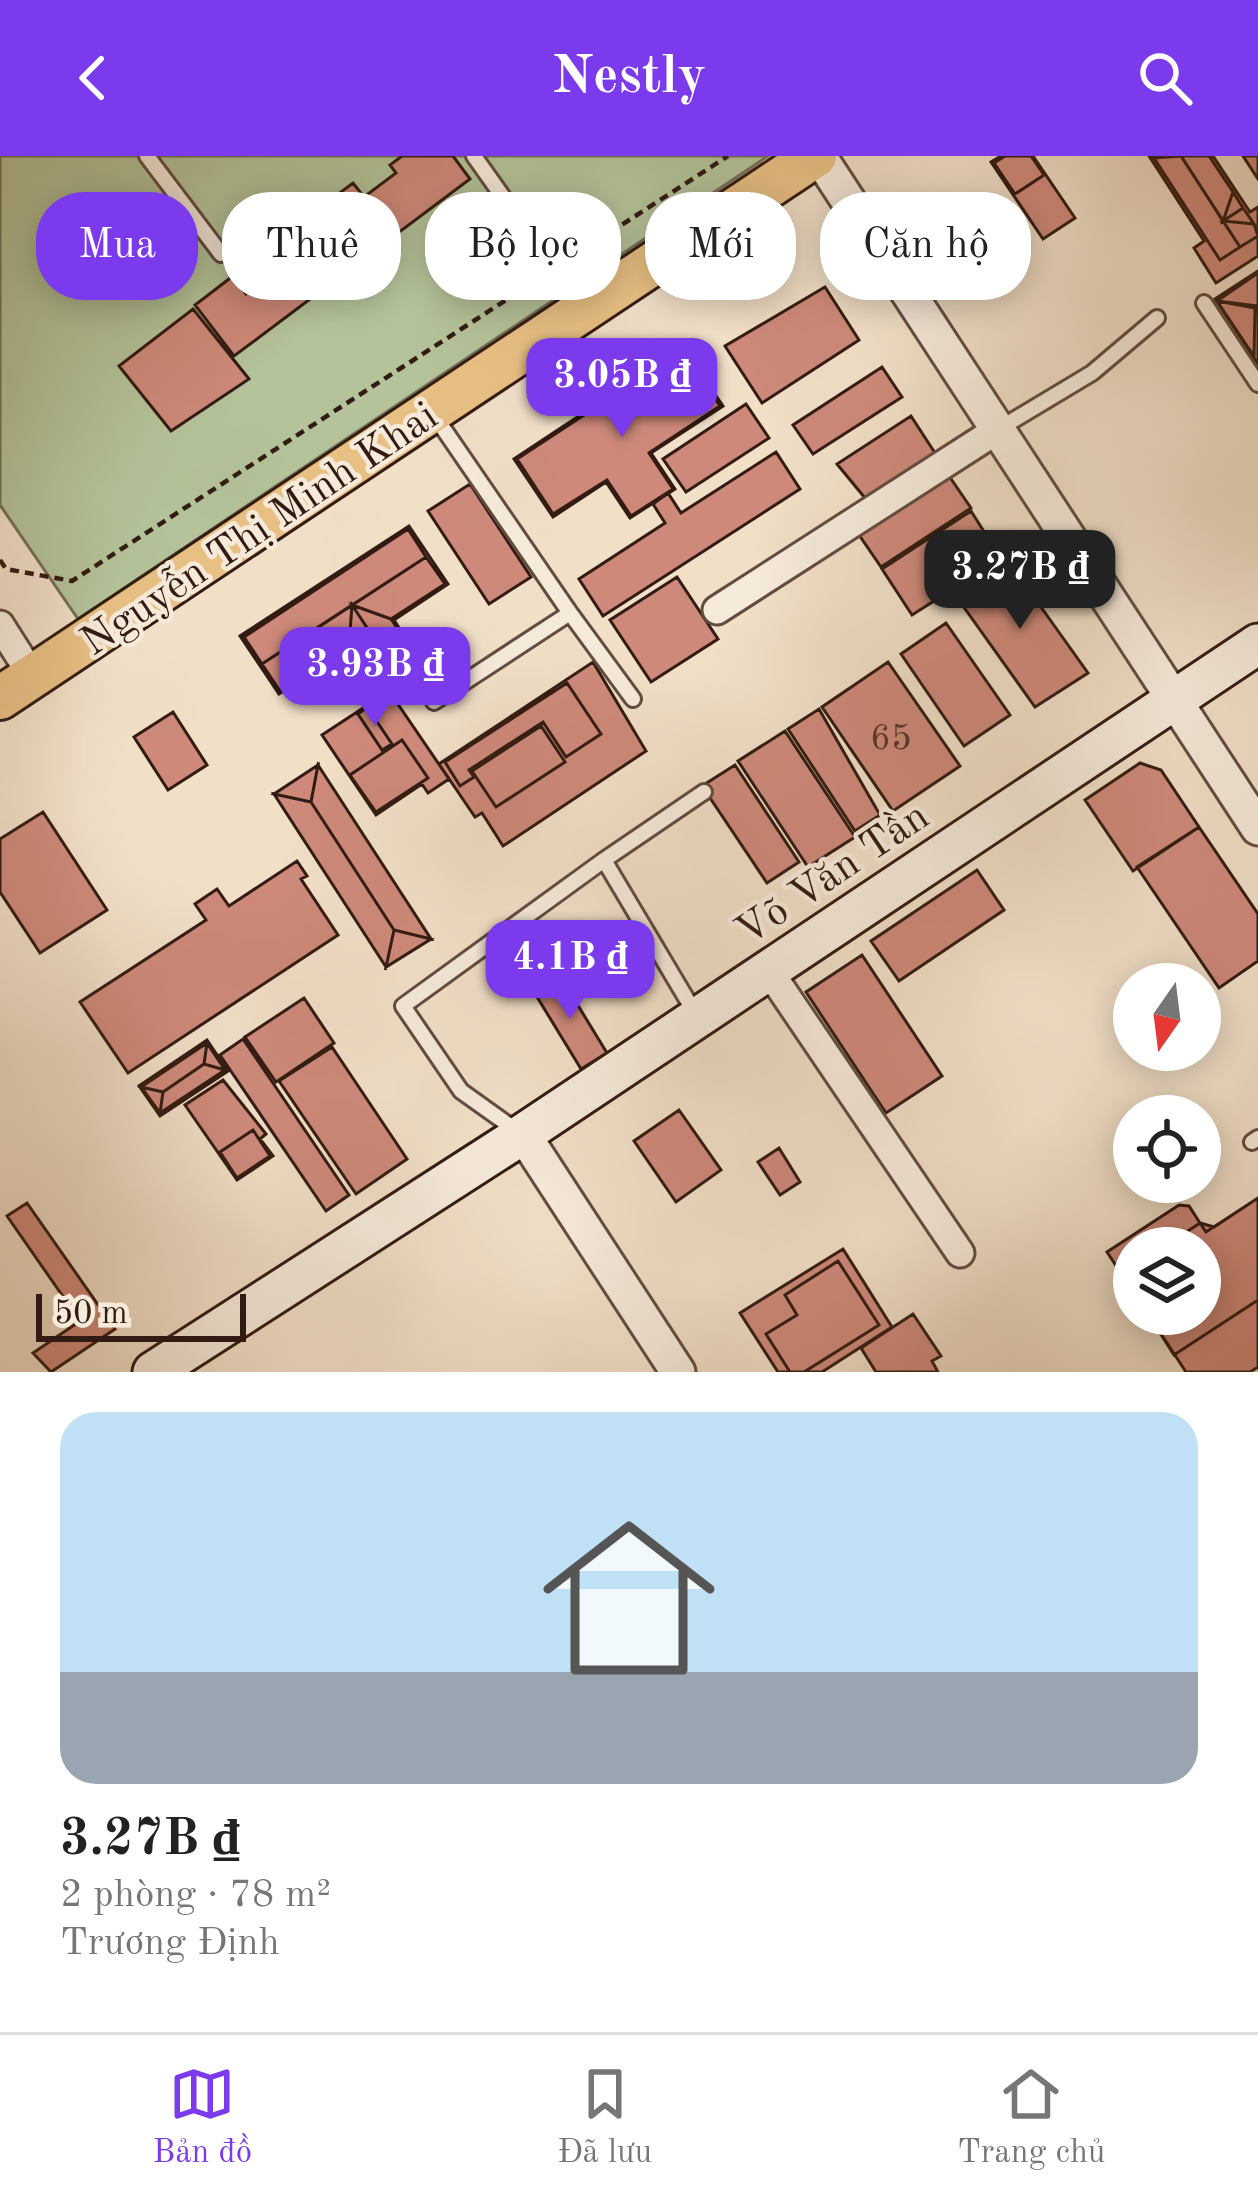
<!DOCTYPE html>
<html lang="vi">
<meta charset="utf-8">
<style>
:root{--surface:#fff;--page:#f6f6f6;--text:#222;--muted:#767676;--line:#e0e0e0;--accent:#7c3aed}
body{margin:0;font-family:"Old Standard TT",serif;background:var(--page);color:var(--text);height:100vh;display:flex;flex-direction:column;font-size:45px;white-space:nowrap}
*{box-sizing:border-box;margin:0}
p{font-size:39px;color:var(--muted)}
.icon{flex:none;width:66px;height:66px;fill:none;stroke:currentColor;stroke-width:2;stroke-linecap:round;stroke-linejoin:round}
.map{position:relative;height:1216px;overflow:hidden}
.details{display:flex;flex-direction:column;background:var(--surface);flex:1}
.details>*{flex:none}
.top-card{position:absolute;left:36px;top:36px;width:1188px;height:108px;display:flex;gap:24px}
.needle{width:78px;rotate:194deg}
.buttons{position:absolute;left:1113px;top:807px;display:grid;gap:24px}
.buttons a{display:grid;place-items:center;width:108px;height:108px;border-radius:50%;background:var(--surface);box-shadow:0 6px 30px #0003;font-size:60px}
.scale{position:absolute;left:36px;bottom:30px;width:210px;box-sizing:border-box;padding-left:12px;border:6px solid #321b12;border-top:0;font-size:33px;line-height:42px;white-space:nowrap;color:#321b12;-webkit-text-stroke:9px #f6eadb;paint-order:stroke}
.price{position:absolute;translate:-50% -102px;padding:0 27px;border-radius:24px;background:var(--accent);color:#fff;font-size:39px;line-height:78px;filter:drop-shadow(0 3px 6px #0008)}
.price::after{content:'';position:absolute;left:50%;top:72px;width:36px;height:27px;margin-left:-18px;background:inherit;clip-path:polygon(0 0,100% 0,50% 100%)}
.price.current{background:#222;color:#fff}
ul{padding:0;list-style:none}
li{display:grid;align-content:center;gap:24px;height:636px;padding:0 60px}
li+li{border-top:3px solid var(--line)}
li span{display:grid;place-items:center;height:372px;border-radius:36px;color:#555}
li>.icon{margin-inline-start:auto}
span .icon{width:216px;height:216px;fill:#fffc;stroke-width:1}
li b{font-size:51px}
.pill{padding:0 42px;border-radius:48px;background:var(--surface);box-shadow:0 6px 30px #0003;font-size:42px;line-height:108px}
.pill.current{background:var(--accent);color:#fff}
header{display:flex;justify-content:space-between;align-items:center;height:156px;padding:0 60px;background:var(--accent);color:#fff;font-size:54px;font-weight:800}
.tab-bar{display:flex;justify-content:space-around;align-items:center;height:168px;border-top:3px solid var(--line);background:var(--surface);font-size:33px;color:var(--muted)}
.tab-bar a{display:grid;justify-items:center;gap:6px}
.tab-bar .current{color:var(--accent)}
.map>svg:first-child{display:block}
</style>
<header><svg class="icon" aria-label="back" viewBox="0 0 24 24"><path d="M15 5l-7 7 7 7"/></svg>Nestly<svg class="icon" aria-label="search" viewBox="0 0 24 24"><circle cx="10" cy="10" r="6"/><path d="M15 15l6 6"/></svg></header>
<div class="map">
<svg width="1258" height="1216" viewBox="0 0 1258 1216">
<rect width="100%" height="100%" fill="#f1dfc8"/>
<filter id="stains"><feTurbulence type="fractalNoise" baseFrequency=".00167" numOctaves="4"/><feColorMatrix values="0 0 0 0 .2 0 0 0 0 .09 0 0 0 0 .02 0 0 0 .5 -.17"/></filter>
<radialGradient id="worn" r=".72"><stop offset=".6" stop-color="#630" stop-opacity="0"/><stop offset="1" stop-color="#630" stop-opacity=".3"/></radialGradient>
<path fill="#b4c39a" stroke="#736f56" stroke-width="3" d="M0,0H768L78,463L0,349Z"/>
<path fill="#ce897a" stroke="#321b12" stroke-width="3" d="M402,0H453L470,23L234,200L195,149L233,120L246,138L280,113L264,93L353,27L364,41L396,17L390,9Z
M1001,0H1033L1075,62L1043,83L991,6Z
M1005,0H1031L1044,19L1015,38L994,7Z
M1149,0H1213L1250,56L1258,51V100L1216,127L1194,92L1204,85Z
M1181,0H1209L1233,36L1223,65Z
M1181,0L1240,91L1220,104L1154,2Z
M1243,0H1258V23Z
M1233,36L1243,52L1223,65Z
M1243,52L1254,68L1223,65Z
M1223,65L1254,68L1258,80L1240,91Z
M1258,115V208L1215,143Z
M1258,117V150L1217,145Z
M825,131L859,184L762,247L725,190Z
M1217,145L1255,152L1254,200L1247,190Z
M193,153L249,223L171,275L119,210Z
M683,191L723,250L651,297L675,333L630,362L606,326L553,361L514,303Z
M683,194L720,250L649,297L673,333L631,360L607,324L553,358L517,303Z
M882,211L902,241L813,298L793,269Z
M746,248L769,282L686,336L663,303Z
M911,260L935,297L865,342L837,308Z
M776,296L800,333L603,460L579,423L665,367L653,348L668,337L681,357Z
M947,317L971,352L881,411L857,376Z
M470,328L531,421L489,448L428,355Z
M971,355L995,393L928,436L934,445L912,459L882,413Z
M409,370L448,428L394,464L418,501L373,530L349,493L279,538L240,480Z
M408,373L426,401L262,508L244,481Z
M426,401L445,428L391,463L352,449Z
M1006,402L1088,517L1035,551L953,436Z
M677,421L718,483L651,526L610,464Z
M352,449L395,514L374,527L349,490Z
M352,449L391,463L416,500L395,514Z
M352,449L349,490L280,535L262,508Z
M946,467L1010,559L964,590L901,498Z
M593,506L646,595L503,690L482,657L475,661L439,608Z
M888,506L960,610L893,655L822,551Z
M567,527L601,578L566,601L543,566L469,614L474,621L460,630L445,606Z
M389,535L449,623L428,637L422,628L376,659L322,579Z
M367,551L392,588L382,594L358,558Z
M819,553L880,659L855,675L788,573Z
M173,556L207,609L168,634L134,581Z
M541,570L565,606L496,651L472,615Z
M785,575L855,681L808,711L738,605Z
M402,584L428,622L376,656L350,619Z
M1140,607L1161,614L1199,671L1133,715L1085,644Z
M318,609L431,783L386,811L274,638Z
M318,609L431,783L394,774L311,646Z
M318,609L311,646L274,638Z
M735,609L799,706L767,727L702,630Z
M274,638L311,646L394,774L386,811Z
M43,656L107,754L40,797L0,736V683Z
M1199,671L1258,758V805L1219,832L1137,711Z
M297,705L307,720L301,723L338,779L128,917L80,846L206,764L195,748L217,733L229,750Z
M977,714L1004,754L899,825L871,785Z
M394,774L431,783L386,811Z
M862,799L942,920L886,957L806,836Z
M560,820L607,897L581,913L534,836Z
M304,842L334,887L276,926L245,881Z
M243,883L349,1039L326,1055L220,899Z
M207,884L228,915L160,960L139,930Z
M207,887L204,908L163,936L141,931Z
M207,887L225,914L204,908Z
M332,891L407,1003L356,1038L279,925Z
M204,908L225,914L160,957L163,936Z
M223,924L266,978L260,983L273,1000L237,1024L185,949Z
M141,931L163,936L160,957Z
M679,954L721,1014L676,1046L634,985Z
M253,974L270,1000L237,1022L220,996Z
M779,992L800,1026L780,1039L758,1006Z
M1258,1042V1211L1250,1216H1186L1148,1158H1200V1092H1134V1137L1107,1096L1179,1049L1189,1050L1200,1067L1214,1071Z
M1258,1042V1144L1174,1199L1148,1158H1200V1092H1162L1200,1067L1206,1076Z
M27,1047L115,1173L51,1216L33,1197L80,1165L7,1060Z
M843,1093L892,1171L822,1216H778L740,1157Z
M1134,1098V1137L1116,1110Z
M838,1105L879,1169L804,1216H790L766,1178L797,1159L785,1139Z
M913,1158L941,1200L932,1205L938,1216H876L861,1192Z"/>
<g fill="none" stroke-linecap="round" stroke-linejoin="round">
<defs>
<path id="service" d="M147,0L221,98
M474,0L581,151
M1204,147L1258,228
M434,259L570,457
M997,274L1092,217L1157,162
M434,546L570,457L633,543
M695,857L604,704L704,636
M517,975L461,935L403,850L604,704
M1252,986L1258,982"/>
<path id="minor" d="M717,454L997,274
M0,469L33,521
M769,815L960,1097"/>
<path id="tertiary" d="M819,0L1258,672
M523,978L678,1216"/>
<path id="secondary" d="M153,1216L523,978L1258,488"/>
<path id="primary" d="M0,542L815,0"/>
</defs>
<use href="#service" stroke="#624c40" stroke-width="20"/>
<use href="#minor" stroke="#624c40" stroke-width="33"/>
<use href="#tertiary" stroke="#624c40" stroke-width="39"/>
<use href="#secondary" stroke="#321b12" stroke-width="45"/>
<use href="#primary" stroke="#321b12" stroke-width="48"/>
<path stroke="#321b12" stroke-width="4.5" stroke-dasharray="9 6" stroke-linecap="butt" d="M572,101L728,0
M0,404L6,413L72,425L537,124"/>
<use href="#service" stroke="#f6eadb" stroke-width="14"/>
<use href="#minor" stroke="#f6eadb" stroke-width="27"/>
<use href="#tertiary" stroke="#f6eadb" stroke-width="33"/>
<use href="#secondary" stroke="#f6eadb" stroke-width="39"/>
<use href="#primary" stroke="#e8c084" stroke-width="42"/>
</g>
<g text-anchor="middle" stroke-width="9" stroke-linejoin="round" paint-order="stroke">
<g font-size="36" fill="#59362c">
<text x="891" y="593">65</text>
</g>
<g font-size="42" fill="#321b12" stroke="#f6eadb">
<text transform="translate(258 371) rotate(-34)" y="15">Nguyễn Thị Minh Khai</text>
<text transform="translate(831 716) rotate(-34)" y="15">Võ Văn Tần</text>
</g>
</g>
<rect width="100%" height="100%" filter="url(#stains)"/>
<rect width="100%" height="100%" fill="url(#worn)"/>
</svg>
<div class="buttons">
<a><svg class="needle" viewBox="-14 -14 28 28"><path d="M0-13l5 13h-10z" fill="#e53935"/><path d="M0 13l5-13h-10z" fill="#767676"/></svg></a>
<a><svg class="icon" aria-label="locate" viewBox="0 0 24 24"><circle cx="12" cy="12" r="6"/><path d="M12 2v4M12 18v4M2 12h4M18 12h4"/></svg></a>
<a><svg class="icon" aria-label="layers" viewBox="0 0 24 24"><path d="M12 4l9 5-9 5-9-5zM3 14l9 5 9-5"/></svg></a>
</div>
<div class="scale">50 m</div>
<b class="price" style="left:622px;top:284px">3.05B ₫</b>
<b class="price current" style="left:1020px;top:476px">3.27B ₫</b>
<b class="price" style="left:375px;top:573px">3.93B ₫</b>
<b class="price" style="left:570px;top:866px">4.1B ₫</b>
<div class="top-card">
<a class="pill current">Mua</a>
<a class="pill">Thuê</a>
<a class="pill">Bộ lọc</a>
<a class="pill">Mới</a>
<a class="pill">Căn hộ</a>
</div>
</div>
<section class="details">
<ul>
<li><span style="background:linear-gradient(#bfe0f5 70%,#9aa5b1 0)"><svg class="icon" aria-label="home" viewBox="0 0 24 24"><path d="M3 11l9-7 9 7M6 9v11h12V9"/></svg></span><div><b>3.27B ₫</b><p>2 phòng · 78 m²</p><p>Trương Định</p></div></li>
</ul>
</section>
<nav class="tab-bar">
<a class="current"><svg class="icon" aria-label="map" viewBox="0 0 24 24"><path d="M3 6l6-2 6 2 6-2v14l-6 2-6-2-6 2zM9 4v14M15 6v14"/></svg>Bản đồ</a>
<a><svg class="icon" aria-label="saved" viewBox="0 0 24 24"><path d="M7 4h10v16l-5-4-5 4z"/></svg>Đã lưu</a>
<a><svg class="icon" aria-label="home" viewBox="0 0 24 24"><path d="M3 11l9-7 9 7M6 9v11h12V9"/></svg>Trang chủ</a>
</nav>
